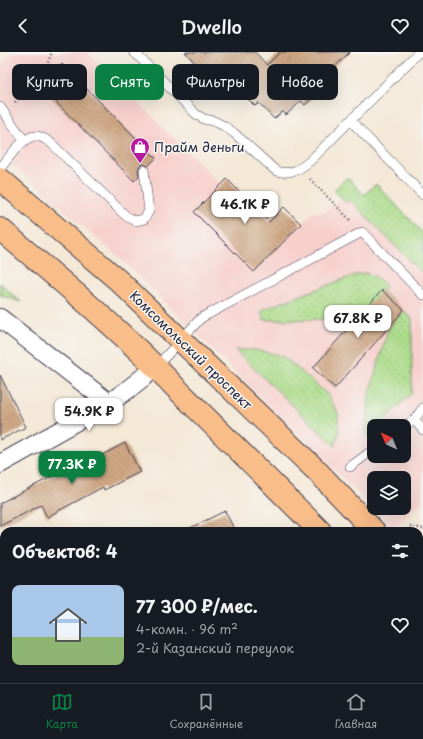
<!DOCTYPE html>
<html lang="ru">
<meta charset="utf-8">
<style>
:root{--surface:#171b24;--page:#242831;--text:#f1f3f6;--muted:#9ea1a6;--line:#363941;--accent:#0b8043}
body{margin:0;font-family:"Playpen Sans",sans-serif;background:var(--page);color:var(--text);height:100vh;display:flex;flex-direction:column;font-size:15px;white-space:nowrap}
*{box-sizing:border-box;margin:0}
p{font-size:13px;color:var(--muted)}
.icon{flex:none;width:22px;height:22px;fill:none;stroke:currentColor;stroke-width:2;stroke-linecap:round;stroke-linejoin:round}
.map{position:relative;flex:1;overflow:hidden}
.sheet{position:absolute;left:0px;top:475px;width:423px;height:156px;display:flex;flex-direction:column;background:var(--surface);border-radius:12px 12px 0 0;box-shadow:0 4px 16px #0002}
.sheet>*{flex:none}
.banner{position:absolute;left:12px;top:12px;width:399px;height:36px;display:flex;gap:8px}
.needle{width:26px;rotate:316deg}
.buttons{position:absolute;left:367px;top:367px;display:grid;gap:8px}
.buttons a{display:grid;place-items:center;width:44px;height:44px;border-radius:8px;background:var(--surface);box-shadow:0 4px 16px #0002;font-size:20px}
.price{position:absolute;translate:-50% -34px;padding:0 9px;border-radius:8px;background:#fff;color:#222;font-size:13px;line-height:26px;filter:drop-shadow(0 1px 2px #0008)}
.price::after{content:'';position:absolute;left:50%;top:24px;width:12px;height:9px;margin-left:-6px;background:inherit;clip-path:polygon(0 0,100% 0,50% 100%)}
.price.on{background:var(--accent);color:#fff}
ul{padding:0;list-style:none}
li{display:flex;align-items:center;gap:12px;height:100px;padding:0 12px}
li span{display:grid;place-items:center;flex:none;width:112px;height:80px;border-radius:8px;color:#555}
li>.icon{margin-inline-start:auto}
span .icon{width:48px;height:48px;fill:#fffc;stroke-width:1}
li b{font-size:17px}
h2{display:flex;justify-content:space-between;align-items:center;height:48px;padding:0 12px;font-size:17px}
.pill{padding:0 14px;border-radius:8px;background:var(--surface);box-shadow:0 4px 16px #0002;font-size:14px;line-height:36px}
.pill.on{background:var(--accent);color:#fff}
header{display:flex;justify-content:space-between;align-items:center;height:52px;padding:0 12px;background:var(--surface);font-size:18px;font-weight:600}
.tabs{display:flex;justify-content:space-around;align-items:center;height:56px;border-top:1px solid var(--line);background:var(--surface);font-size:11px;color:var(--muted)}
.tabs a{display:grid;justify-items:center;gap:2px}
.tabs .on{color:var(--accent)}
.map>svg:first-child{display:block}
</style>
<header><svg class="icon" aria-label="back" viewBox="0 0 24 24"><path d="M15 5l-7 7 7 7"/></svg>Dwello<svg class="icon" aria-label="heart" viewBox="0 0 24 24"><path d="M12 20l-8-8c-3-5 5-10 8-4 3-6 11-1 8 4z"/></svg></header>
<div class="map">
<svg width="423" height="631" viewBox="0 0 423 631">
<defs>
<pattern id="grass-dots" width="8" height="8" patternUnits="userSpaceOnUse"><rect width="8" height="8" fill="#abdb89"/><path d="M2 2h.1M6 6h.1" fill="none" stroke="#93bc77" stroke-width="1.8" stroke-linecap="round"/></pattern>
<pattern id="building-back-hatch" width="6" height="6" patternUnits="userSpaceOnUse"><rect width="6" height="6" fill="#d0a885"/><path d="M-1 5l2 2M0 0l6 6M5-1l2 2" fill="none" stroke="#a8886e"/></pattern>
</defs>
<rect width="100%" height="100%" fill="#f6f6f2"/>
<filter id="ink" filterUnits="userSpaceOnUse"><feTurbulence type="fractalNoise" baseFrequency=".025" numOctaves="2"/><feDisplacementMap in="SourceGraphic" scale="8" xChannelSelector="R" yChannelSelector="G"/><feConvolveMatrix kernelMatrix="1 2 1 2 8 2 1 2 1" color-interpolation-filters="sRGB"/></filter>
<filter id="wash" filterUnits="userSpaceOnUse"><feTurbulence type="fractalNoise" baseFrequency=".012" numOctaves="4" result="noise"/><feDisplacementMap in="SourceGraphic" scale="16" xChannelSelector="R" yChannelSelector="G"/><feGaussianBlur stdDeviation="0.9" result="paint"/><feColorMatrix in="noise" values="0 0 0 0 0 0 0 0 0 0 0 0 0 0 0 0 0 1.4 0 .05"/><feComposite in="paint" operator="in"/></filter>
<g filter="url(#wash)">
<rect width="100%" height="100%" fill="#f4e8d7"/>
<path fill="#f7d0cc" fill-rule="evenodd" d="M14,0H87L221,133L227,127L269,169L284,155L301,172L314,160H325L341,145L346,151L350,148L421,220L423,218V448L394,477L122,208L0,102V14ZM374,374H404V404H374ZM374,426H404V456H374Z"/>
<path fill="url(#grass-dots)" stroke="#667e62" d="M347,125L364,143L376,132L423,181V218L421,220L350,148L346,151L334,138Z
M365,221C375,223 379,227 386,234L357,267L264,268L261,258L355,223Z
M0,231L21,250L0,243Z
M404,258L412,267V341L378,374H374V378L366,385L369,343L388,277Z
M235,298H255L283,304L327,342L338,361L339,381L335,394Z"/>
<g id="blocks">
<path fill="url(#building-back-hatch)" d="M185,0H255L267,13L280,0H350L314,35L319,40L305,53L301,49L286,63L283,59L274,67L259,51L255,54L234,33L233,34L225,26L221,30L211,20L207,24Z
M62,12L156,106L148,114L144,112L140,113L138,118L139,124L134,129L40,34Z
M227,127L269,170L284,155L301,172L254,220L194,160Z
M382,238L404,258L335,336L313,316Z
M0,323L26,375L0,388Z
M125,391L140,420L104,438L103,435L47,465L41,453L0,474V451L67,417L69,420Z
M225,459L235,479H184Z"/>
</g>
</g>
<g filter="url(#ink)">
<use href="#blocks" fill-opacity="0" stroke="#424052" stroke-width="1"/>
<g fill="none" stroke-linecap="round" stroke-linejoin="round">
<defs>
<path id="lane" d="M134,0L196,62L204,67L214,69L224,74L234,81L276,119C290,123 299,118 310,109L419,0
M0,55L24,88
M351,69L423,143
M0,117C7,108 24,82 37,84C42,85 47,88 51,91L126,164L135,169L144,167L149,159L144,118
M156,315L201,266L362,180L423,243
M414,368L423,378
M404,375L414,368L423,356
M350,415L374,397"/>
<path id="street" d="M0,266L109,351
M0,412L109,351L126,339L156,315
M14,631L22,627"/>
<path id="primary" d="M0,127L119,229L315,417L374,479
M0,177C60,228 121,278 175,335L320,479
M419,526L423,530
M419,577L423,581"/>
</defs>
<use href="#lane" stroke="#424052" stroke-width="10"/>
<use href="#street" stroke="#424052" stroke-width="20"/>
<use href="#primary" stroke="#424052" stroke-width="24"/>
<path stroke="#424052" stroke-width="2.5" stroke-dasharray="1 3" stroke-linecap="butt" d="M15,50L46,16L52,0
M310,127L351,169
M410,474L423,477"/>
<use href="#lane" stroke="#fff" stroke-width="9"/>
<use href="#street" stroke="#fff" stroke-width="18"/>
<use href="#primary" stroke="#f8bd89" stroke-width="22"/>
</g>
</g>
<defs>
<symbol id="shop-pin" viewBox="-11 -11 22 30"><path d="M0 17L-7.5 6A9.5 9.5 0 1 1 7.5 6Z" fill="#b5179e" stroke="#f6f6f2"/><path d="M-5-2.5h2.3a2.7 3.5 0 0 1 5.4 0H5L5.5 6h-11ZM-1.5-2.5h3a1.5 2.3 0 0 0-3 0Z" fill="#fff"/></symbol>
</defs>
<g fill-rule="evenodd">
<use href="#shop-pin" x="129" y="84" width="22" height="30"/>
</g>
<g text-anchor="middle" stroke-width="3" stroke-linejoin="round" paint-order="stroke">
<g font-size="13" fill="#22223b" stroke="#f6f6f2" text-anchor="start">
<text x="154" y="100">Прайм деньги</text>
</g>
<g font-size="13" fill="#22223b" stroke="#f6f6f2">
<text transform="translate(191 298) rotate(44)" y="5">Комсомольский проспект</text>
</g>
</g>
</svg>
<div class="buttons">
<a><svg class="needle" viewBox="-14 -14 28 28"><path d="M0-13l5 13h-10z" fill="#e53935"/><path d="M0 13l5-13h-10z" fill="#9ea1a6"/></svg></a>
<a><svg class="icon" aria-label="layers" viewBox="0 0 24 24"><path d="M12 4l9 5-9 5-9-5zM3 14l9 5 9-5"/></svg></a>
</div>
<b class="price" style="left:245px;top:173px">46.1K ₽</b>
<b class="price" style="left:358px;top:287px">67.8K ₽</b>
<b class="price" style="left:89px;top:380px">54.9K ₽</b>
<b class="price on" style="left:72px;top:433px">77.3K ₽</b>
<div class="banner">
<a class="pill">Купить</a>
<a class="pill on">Снять</a>
<a class="pill">Фильтры</a>
<a class="pill">Новое</a>
</div>
<section class="sheet">
<h2>Объектов: 4<svg class="icon" aria-label="filters" viewBox="0 0 24 24"><path d="M4 7h16M4 17h16"/><circle cx="9" cy="7" r="2"/><circle cx="15" cy="17" r="2"/></svg></h2>
<ul>
<li><span style="background:linear-gradient(#a9c7e8 65%,#8fb573 0)"><svg class="icon" aria-label="home" viewBox="0 0 24 24"><path d="M3 11l9-7 9 7M6 9v11h12V9"/></svg></span><div><b>77 300 ₽/мес.</b><p>4-комн. · 96 m²</p><p>2-й Казанский переулок</p></div><svg class="icon" aria-label="heart" viewBox="0 0 24 24"><path d="M12 20l-8-8c-3-5 5-10 8-4 3-6 11-1 8 4z"/></svg></li>
</ul>
</section>
</div>
<nav class="tabs">
<a class="on"><svg class="icon" aria-label="map" viewBox="0 0 24 24"><path d="M3 6l6-2 6 2 6-2v14l-6 2-6-2-6 2zM9 4v14M15 6v14"/></svg>Карта</a>
<a><svg class="icon" aria-label="saved" viewBox="0 0 24 24"><path d="M7 4h10v16l-5-4-5 4z"/></svg>Сохранённые</a>
<a><svg class="icon" aria-label="home" viewBox="0 0 24 24"><path d="M3 11l9-7 9 7M6 9v11h12V9"/></svg>Главная</a>
</nav>
